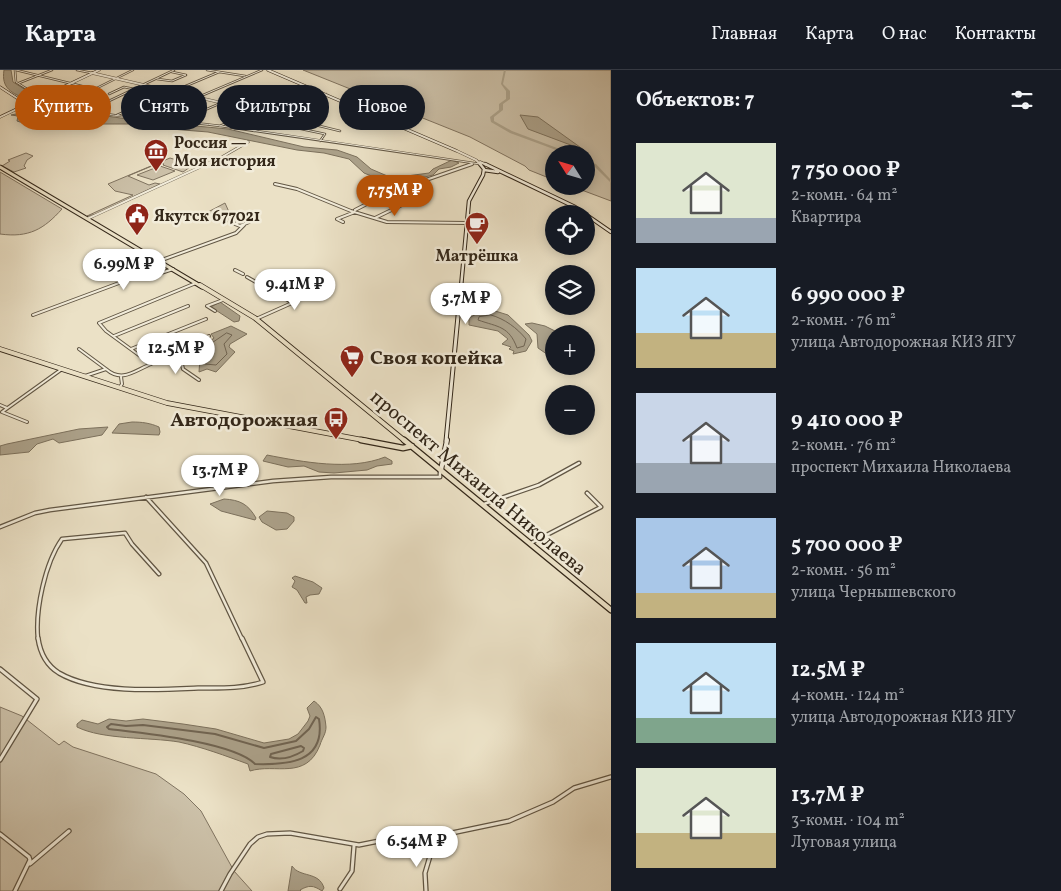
<!DOCTYPE html>
<html lang="ru">
<meta charset="utf-8">
<style>
:root{--surface:#171b24;--page:#242831;--text:#f1f3f6;--muted:#9ea1a6;--line:#363941;--accent:#b45309}
body{margin:0;font-family:Vollkorn,serif;background:var(--page);color:var(--text);height:100vh;display:flex;flex-direction:column;font-size:19px;white-space:nowrap}
*{box-sizing:border-box;margin:0}
p{font-size:16px;color:var(--muted)}
.icon{flex:none;width:28px;height:28px;fill:none;stroke:currentColor;stroke-width:2;stroke-linecap:round;stroke-linejoin:round}
.map{position:relative;flex:1;overflow:hidden}
.panel{display:flex;flex-direction:column;background:var(--surface);width:450px}
.panel>*{flex:none}
.hud{position:absolute;left:15px;top:15px;width:475px;height:45px;display:flex;gap:10px}
.needle{width:32px;rotate:307deg}
.buttons{position:absolute;left:545px;top:75px;display:grid;gap:10px}
.buttons a{display:grid;place-items:center;width:50px;height:50px;border-radius:50%;background:var(--surface);box-shadow:0 2px 12px #0003;font-size:25px}
.price{position:absolute;translate:-50% -42px;padding:0 11px;border-radius:18px;background:#fff;color:#222;font-size:16px;line-height:32px;filter:drop-shadow(0 1px 2px #0008)}
.price::after{content:'';position:absolute;left:50%;top:30px;width:15px;height:11px;margin-left:-8px;background:inherit;clip-path:polygon(0 0,100% 0,50% 100%)}
.price.current{background:var(--accent);color:#fff}
ul{padding:0;list-style:none}
li{display:flex;align-items:center;gap:15px;height:125px;padding:0 25px}
li span{display:grid;place-items:center;flex:none;width:140px;height:100px;border-radius:0px;color:#555}
li>.icon{margin-inline-start:auto}
span .icon{width:60px;height:60px;fill:#fffc;stroke-width:1}
li b{font-size:21px}
h2{display:flex;justify-content:space-between;align-items:center;height:60px;padding:0 25px;font-size:21px}
.chip{padding:0 18px;border-radius:22px;background:var(--surface);box-shadow:0 2px 12px #0003;font-size:18px;line-height:45px}
.chip.current{background:var(--accent);color:#fff}
header{display:flex;align-items:center;gap:30px;box-sizing:border-box;height:70px;padding:0 25px;background:var(--surface);border-bottom:1px solid var(--line)}
header strong{font-size:24px}
nav{display:flex;gap:28px;margin-inline-start:auto;font-size:18px}
main{display:flex;flex:1;min-height:0}
.map>svg:first-child{display:block}
</style>
<header>
<strong>Карта</strong>
<nav><a>Главная</a><a>Карта</a><a>О нас</a><a>Контакты</a></nav>
</header>
<main>
<div class="map">
<svg width="611" height="821" viewBox="0 0 611 821">
<rect width="100%" height="100%" fill="#ebe1c6"/>
<filter id="stains"><feTurbulence type="fractalNoise" baseFrequency=".004" numOctaves="4"/><feColorMatrix values="0 0 0 0 .2 0 0 0 0 .09 0 0 0 0 .02 0 0 0 .5 -.17"/></filter>
<radialGradient id="worn" r=".72"><stop offset=".6" stop-color="#630" stop-opacity="0"/><stop offset="1" stop-color="#630" stop-opacity=".3"/></radialGradient>
<path fill="#ccc1a9" stroke="#807461" d="M303,0H611V131L571,116H586V84H554V110L529,100L525,96L470,67Z
M26,83L33,86L27,90L24,96L26,98L14,102L2,96L10,91L8,90Z
M170,88L193,95L183,102L163,95L164,94L159,93L128,106L149,115L155,113L160,114L97,144L87,146L133,125L115,121L108,114Z
M160,96L175,101L153,110L137,105Z
M0,102L62,139C44,159 29,168 0,164Z
M225,133L229,142L240,148L230,153L208,142Z
M0,637L22,646L59,675L64,671L73,677L156,704L184,724L201,741L234,801L252,821H0Z"/>
<path fill="#aca28b" stroke="#7c715d" d="M4,0H11L13,12L37,27L28,30C12,23 1,19 4,0Z
M41,30L99,45L142,51L228,59L304,77L337,80L357,87L371,99L392,108L429,103L433,99L452,90L459,93L451,97L439,99L433,105L404,112H398L374,107L364,103L349,89L324,83L297,80L208,62L134,56L135,54H101L70,47L47,52H20L17,51L18,46L11,45C26,40 42,51 59,44V42L35,33Z
M520,45L538,47L584,80L528,59Z
M220,232L240,246L239,251L234,252L211,237Z
M492,240L508,245L529,265L532,271L526,281L513,284L514,281L509,279L511,277L502,274L508,269L498,261L469,255V248L482,241Z
M532,253L545,256L561,264H554V271L548,273L554,279V289L538,278L537,264L525,254Z
M231,256L247,264L230,274L229,277L235,282L216,302L207,299L199,302L201,273L204,271L209,272L214,268L211,264Z
M132,352C142,352 150,353 159,357L160,362L159,365L112,363L119,354Z
M108,357L102,365L59,373L53,369L37,374L29,382L0,385V376L7,374L79,359Z
M267,385C303,392 350,401 385,387L392,391V394L377,396L367,400L334,403L319,402L304,396L288,397L263,391Z
M224,429C240,430 248,434 256,448L255,450L221,441L210,434Z
M267,441L287,443L294,447V451L287,459L276,460L262,452L259,447Z
M550,469L571,487L572,490L570,492C562,491 548,481 546,474Z
M295,506L313,512L322,518L319,524L310,525L306,527L307,533H305L297,520L292,517L295,511L292,508Z
M314,631C323,637 325,646 326,657C326,664 322,668 320,675C306,711 275,693 250,701L248,694C226,686 202,677 179,672C149,667 103,670 77,657V654L82,650L98,654L109,649L126,651L143,649L183,654L216,659L264,673L289,669L298,664L308,651L310,646L307,638Z
M292,796C300,808 319,801 324,818L322,821C313,815 309,815 300,820L301,821H288Z"/>
<g fill="none" stroke-linecap="round" stroke-linejoin="round">
<path stroke="#706452" stroke-width="1" d="M491,245C505,249 517,258 526,269L524,276L517,278C509,256 498,257 478,250L479,247Z
M227,263L232,265L224,274L227,284L216,295L205,294V278Z"/>
<path stroke="#706452" stroke-width="2" d="M316,647L319,649C326,693 287,695 255,694C233,672 142,663 109,659L107,657L111,654L126,656L143,655L215,664L264,678L296,671L309,659Z
M301,676L304,678L303,681C293,687 282,691 270,687L271,684Z"/>
<path fill="#aca28b" fill-rule="evenodd" d="M504,0H506L503,14L510,21V29L503,34V40L494,47V51L512,61L573,84H567L510,63L491,52L490,47L499,40V34L506,29V21L501,14Z
M586,90L596,94L611,110V113L594,96L586,92Z"/>
<defs>
<path id="minor-far3" d="M15,0L16,12C72,51 155,47 221,56C308,68 394,81 480,94
M16,0L94,19
M77,0L92,3
M207,0L245,6
M157,9L172,11L186,5L172,2
M19,13L52,0
M109,24L124,17L134,19
M63,35L133,0
M90,40L174,0
M117,45L219,2
M283,46L326,24
M138,48L140,43L184,24
M149,48L262,0
M177,52L258,17
M273,53L325,64L320,71
M220,56L255,40
M254,61L283,47L340,61
M468,95L472,94"/>
<path id="minor-far2" d="M275,114L297,119L351,141L387,152L466,153
M393,116L423,111L472,94
M355,140L392,121
M375,148L408,132
M245,149L249,152L240,156L235,154Z
M343,152L337,149L355,142
M135,188L161,203L173,199
M159,191L236,163L244,155
M235,200L243,204
M247,207L293,233
M215,241L207,236L223,230
M33,245L154,200
M256,249L301,229L293,224
M114,266L188,236
M79,279L106,299
M131,279L206,249
M179,280L183,299L199,310
M152,293L209,266
M85,306L106,299C122,313 134,301 151,294L106,261L99,253L196,213
M120,317L122,314L121,307
M0,335L7,338
M27,352L2,342L62,299"/>
<path id="minor-far1" d="M146,427L206,493L242,569
M484,434L539,415L579,393
M0,457L35,443L50,440L273,411L331,407H440V401
M531,473L601,437L587,423
M38,569C35,540 45,493 62,469L125,463L132,474L159,504"/>
<path id="minor" d="M38,568C40,582 46,595 59,603C95,624 158,620 198,618C221,618 241,619 263,612L242,568
M0,599L37,629L0,690
M0,764L29,787L30,790L15,821
M30,794L69,761
M340,819L352,801L354,776
M221,821L230,804L250,774L258,767L267,764L290,763L359,775L424,762L447,764L509,751L553,732L574,718L611,707
M426,821L425,803L433,776"/>
<path id="tertiary" d="M92,3L283,47
M87,149L222,87L248,72"/>
<path id="secondary-far3" d="M268,0L457,81L476,90L481,95
M0,17L26,34
M0,47L99,0
M480,92L487,95"/>
<path id="secondary-far2" d="M480,94L484,99
M485,94L575,137L611,162
M484,100L498,102
M461,217L469,131L483,105L484,99"/>
<path id="secondary-far1" d="M446,371L461,215"/>
<path id="secondary" d="M441,400L447,370"/>
<path id="primary-far2" d="M0,97L202,217"/>
<path id="primary-far1" d="M200,215L255,248L405,371
M0,279L167,333L368,371"/>
<path id="primary" d="M361,370L403,378L412,376
M404,370L611,540"/>
</defs>
<use href="#minor-far3" stroke="#615644" stroke-width="2.5"/>
<use href="#minor-far2" stroke="#615644" stroke-width="4"/>
<use href="#minor-far1" stroke="#615644" stroke-width="5"/>
<use href="#minor" stroke="#615644" stroke-width="5.5"/>
<use href="#tertiary" stroke="#615644" stroke-width="3"/>
<use href="#secondary-far3" stroke="#332719" stroke-width="3"/>
<use href="#secondary-far2" stroke="#332719" stroke-width="4.5"/>
<use href="#secondary-far1" stroke="#332719" stroke-width="5"/>
<use href="#secondary" stroke="#332719" stroke-width="6"/>
<use href="#primary-far2" stroke="#332719" stroke-width="5"/>
<use href="#primary-far1" stroke="#332719" stroke-width="5.5"/>
<use href="#primary" stroke="#332719" stroke-width="7"/>
<use href="#minor-far3" stroke="#f2ecda" stroke-width="1"/>
<use href="#minor-far2" stroke="#f2ecda" stroke-width="2"/>
<use href="#minor-far1" stroke="#f2ecda" stroke-width="2.5"/>
<use href="#minor" stroke="#f2ecda" stroke-width="3"/>
<use href="#tertiary" stroke="#f2ecda" stroke-width="2"/>
<use href="#secondary-far3" stroke="#f2ecda" stroke-width="2"/>
<use href="#secondary-far2" stroke="#f2ecda" stroke-width="2.5"/>
<use href="#secondary-far1" stroke="#f2ecda" stroke-width="3"/>
<use href="#secondary" stroke="#f2ecda" stroke-width="4"/>
<use href="#primary-far2" stroke="#ebe1c6" stroke-width="3"/>
<use href="#primary-far1" stroke="#ebe1c6" stroke-width="4"/>
<use href="#primary" stroke="#ebe1c6" stroke-width="4.5"/>
</g>
<defs>
<symbol id="museum-pin" viewBox="-11 -11 22 30"><path d="M0 17L-7.5 6A9.5 9.5 0 1 1 7.5 6Z" fill="#8f2418" stroke="#f2ecda"/><path d="M0-6L6-3V-2H-6V-3ZM-5-1h2V3h-2ZM-1-1h2V3h-2ZM3-1h2V3H3ZM-6 4H6V6H-6Z" fill="#fff"/></symbol>
<symbol id="civic-pin" viewBox="-11 -11 22 30"><path d="M0 17L-7.5 6A9.5 9.5 0 1 1 7.5 6Z" fill="#8f2418" stroke="#f2ecda"/><path d="M-.6-6.5H3V-4.5H.6V-3L4-1V1h2V6H-6V1h2V-1L-.6-3ZM-1.2 2.5V6h2.4V2.5Z" fill="#fff"/></symbol>
<symbol id="cafe-pin" viewBox="-11 -11 22 30"><path d="M0 17L-7.5 6A9.5 9.5 0 1 1 7.5 6Z" fill="#8f2418" stroke="#f2ecda"/><path d="M-5.5-4.5H6V0H3Q3 3.5 0 3.5H-2.5Q-5.5 3.5-5.5 0ZM3-3.2v2h1.7v-2ZM-6 4.5H4V6H-6Z" fill="#fff"/></symbol>
<symbol id="supermarket-pin" viewBox="-11 -11 22 30"><path d="M0 17L-7.5 6A9.5 9.5 0 1 1 7.5 6Z" fill="#8f2418" stroke="#f2ecda"/><path d="M-6-5.5h2.5l.6 2H6L4.5 2H-2.5L-4.4-4H-6ZM-1.5 3.2a1.3 1.3 0 1 0 .1 0ZM3 3.2a1.3 1.3 0 1 0 .1 0Z" fill="#fff"/></symbol>
<symbol id="bus-pin" viewBox="-11 -11 22 30"><path d="M0 17L-7.5 6A9.5 9.5 0 1 1 7.5 6Z" fill="#8f2418" stroke="#f2ecda"/><path d="M-5-6H5V4H4V6H2V4H-2V6H-4V4H-5ZM-3.5-4V0h7V-4ZM-3.5 1.2v1.5H-2V1.2ZM2 1.2v1.5H3.5V1.2Z" fill="#fff"/></symbol>
</defs>
<g fill-rule="evenodd">
<use href="#museum-pin" x="142" y="67" width="28" height="38"/>
<use href="#civic-pin" x="123" y="131" width="28" height="38"/>
<use href="#cafe-pin" x="463" y="140" width="28" height="38"/>
<use href="#supermarket-pin" x="338" y="273" width="28" height="38"/>
<use href="#bus-pin" x="322" y="335" width="28" height="38"/>
</g>
<g text-anchor="middle" stroke-width="5" stroke-linejoin="round" paint-order="stroke">
<g font-size="16" font-weight="bold" fill="#332719" stroke="#f2ecda" text-anchor="start">
<text x="174" y="78">Россия —<tspan x="174" dy="18">Моя история</tspan></text>
<text x="154" y="151">Якутск 677021</text>
<text x="477" y="191" text-anchor="middle">Матрёшка</text>
</g>
<g font-size="20" font-weight="bold" fill="#332719" stroke="#f2ecda" text-anchor="start">
<text x="370" y="294">Своя копейка</text>
<text x="318" y="356" text-anchor="end">Автодорожная</text>
</g>
<g font-size="20" fill="#332719" stroke="#f2ecda">
<text transform="translate(479 412) rotate(40)" y="7">проспект Михаила Николаева</text>
</g>
</g>
<rect width="100%" height="100%" filter="url(#stains)"/>
<rect width="100%" height="100%" fill="url(#worn)"/>
</svg>
<div class="buttons">
<a><svg class="needle" viewBox="-14 -14 28 28"><path d="M0-13l5 13h-10z" fill="#e53935"/><path d="M0 13l5-13h-10z" fill="#9ea1a6"/></svg></a>
<a><svg class="icon" aria-label="locate" viewBox="0 0 24 24"><circle cx="12" cy="12" r="6"/><path d="M12 2v4M12 18v4M2 12h4M18 12h4"/></svg></a>
<a><svg class="icon" aria-label="layers" viewBox="0 0 24 24"><path d="M12 4l9 5-9 5-9-5zM3 14l9 5 9-5"/></svg></a>
<a>+</a>
<a>−</a>
</div>
<b class="price current" style="left:395px;top:147px">7.75M ₽</b>
<b class="price" style="left:124px;top:221px">6.99M ₽</b>
<b class="price" style="left:295px;top:241px">9.41M ₽</b>
<b class="price" style="left:466px;top:255px">5.7M ₽</b>
<b class="price" style="left:176px;top:305px">12.5M ₽</b>
<b class="price" style="left:220px;top:427px">13.7M ₽</b>
<b class="price" style="left:417px;top:798px">6.54M ₽</b>
<div class="hud">
<a class="chip current">Купить</a>
<a class="chip">Снять</a>
<a class="chip">Фильтры</a>
<a class="chip">Новое</a>
</div>
</div>
<section class="panel">
<h2>Объектов: 7<svg class="icon" aria-label="filters" viewBox="0 0 24 24"><path d="M4 7h16M4 17h16"/><circle cx="9" cy="7" r="2"/><circle cx="15" cy="17" r="2"/></svg></h2>
<ul>
<li><span style="background:linear-gradient(#dfe7d0 75%,#9aa5b1 0)"><svg class="icon" aria-label="home" viewBox="0 0 24 24"><path d="M3 11l9-7 9 7M6 9v11h12V9"/></svg></span><div><b>7 750 000 ₽</b><p>2-комн. · 64 m²</p><p>Квартира</p></div></li>
<li><span style="background:linear-gradient(#bfe0f5 65%,#c2b280 0)"><svg class="icon" aria-label="home" viewBox="0 0 24 24"><path d="M3 11l9-7 9 7M6 9v11h12V9"/></svg></span><div><b>6 990 000 ₽</b><p>2-комн. · 76 m²</p><p>улица Автодорожная КИЗ ЯГУ</p></div></li>
<li><span style="background:linear-gradient(#c9d6e8 70%,#9aa5b1 0)"><svg class="icon" aria-label="home" viewBox="0 0 24 24"><path d="M3 11l9-7 9 7M6 9v11h12V9"/></svg></span><div><b>9 410 000 ₽</b><p>2-комн. · 76 m²</p><p>проспект Михаила Николаева</p></div></li>
<li><span style="background:linear-gradient(#a9c7e8 75%,#c2b280 0)"><svg class="icon" aria-label="home" viewBox="0 0 24 24"><path d="M3 11l9-7 9 7M6 9v11h12V9"/></svg></span><div><b>5 700 000 ₽</b><p>2-комн. · 56 m²</p><p>улица Чернышевского</p></div></li>
<li><span style="background:linear-gradient(#bfe0f5 75%,#7fa58c 0)"><svg class="icon" aria-label="home" viewBox="0 0 24 24"><path d="M3 11l9-7 9 7M6 9v11h12V9"/></svg></span><div><b>12.5M ₽</b><p>4-комн. · 124 m²</p><p>улица Автодорожная КИЗ ЯГУ</p></div></li>
<li><span style="background:linear-gradient(#dfe7d0 65%,#c2b280 0)"><svg class="icon" aria-label="home" viewBox="0 0 24 24"><path d="M3 11l9-7 9 7M6 9v11h12V9"/></svg></span><div><b>13.7M ₽</b><p>3-комн. · 104 m²</p><p>Луговая улица</p></div></li>
</ul>
</section>
</main>
